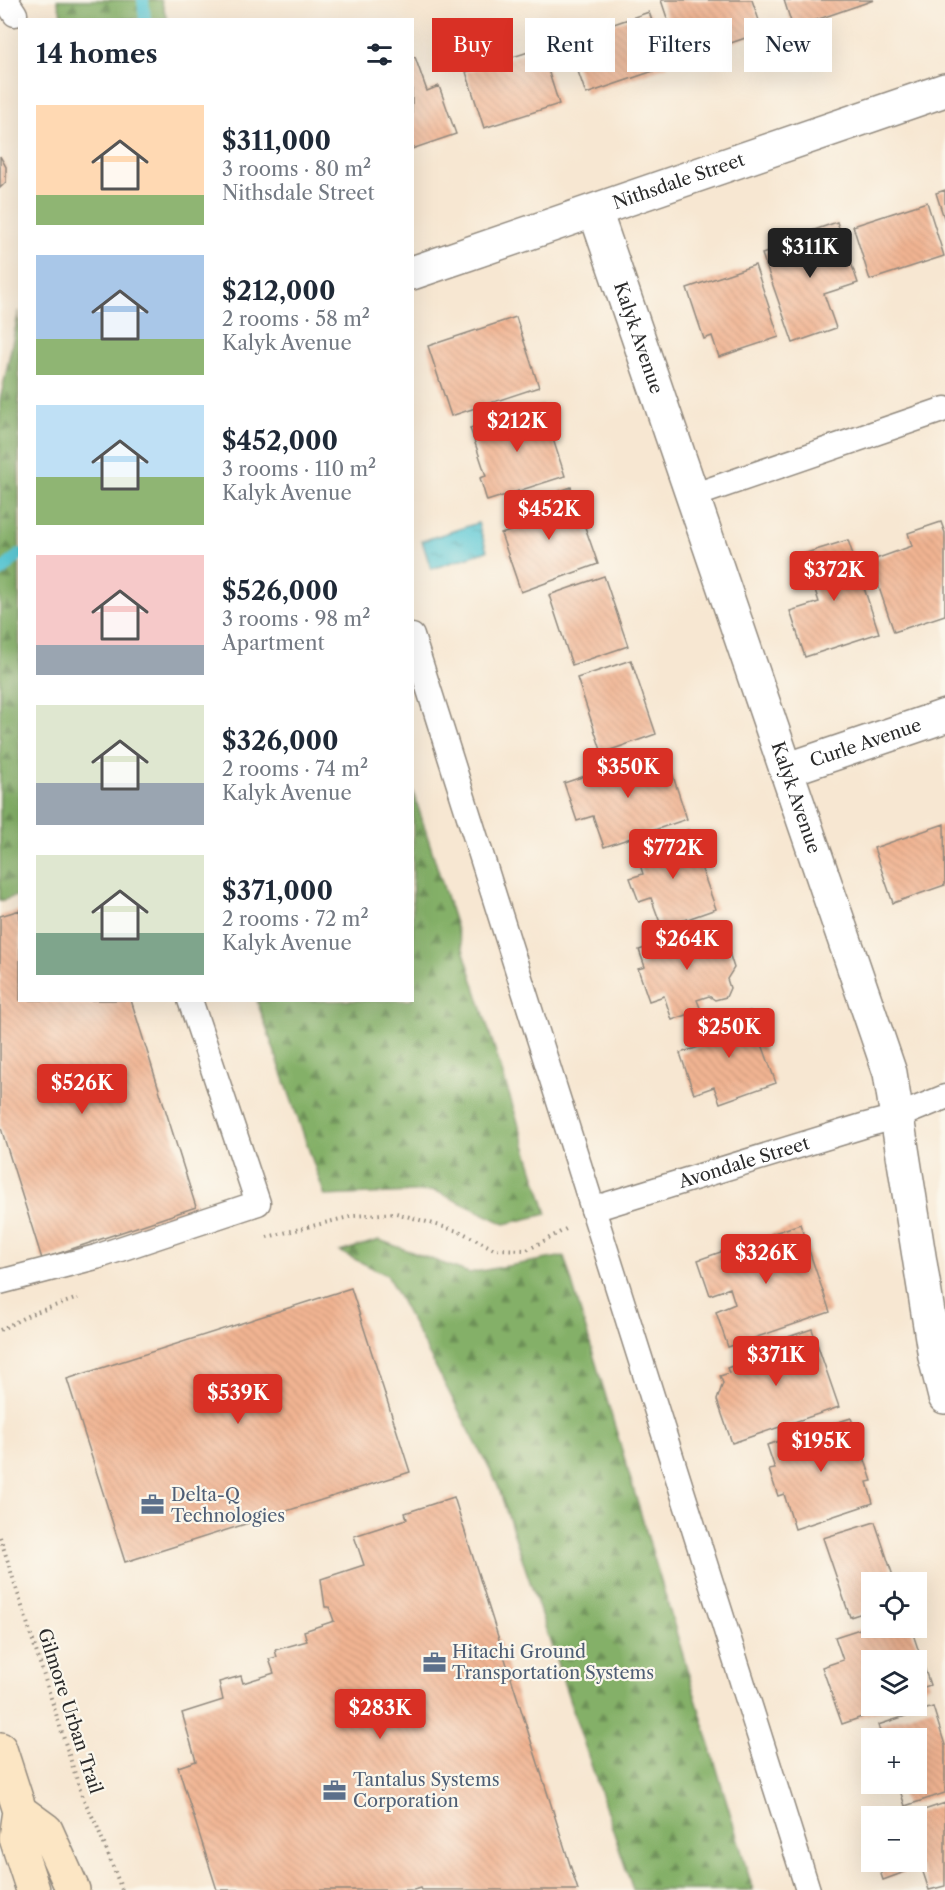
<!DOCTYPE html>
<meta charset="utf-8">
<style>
:root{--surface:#fff;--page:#f6f6f7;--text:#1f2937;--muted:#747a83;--accent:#d93025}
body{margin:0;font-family:"Libre Caslon Text",serif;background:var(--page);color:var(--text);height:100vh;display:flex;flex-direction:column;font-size:22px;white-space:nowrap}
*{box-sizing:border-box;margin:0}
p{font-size:20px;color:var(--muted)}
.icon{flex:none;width:33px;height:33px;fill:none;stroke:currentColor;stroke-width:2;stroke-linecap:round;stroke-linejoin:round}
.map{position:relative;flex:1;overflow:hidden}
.panel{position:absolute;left:18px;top:18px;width:396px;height:984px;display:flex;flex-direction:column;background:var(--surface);border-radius:0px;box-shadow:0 6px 24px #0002}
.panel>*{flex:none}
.banner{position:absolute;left:432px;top:18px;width:423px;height:54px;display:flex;gap:12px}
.controls{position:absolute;left:861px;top:1572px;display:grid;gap:12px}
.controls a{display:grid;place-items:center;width:66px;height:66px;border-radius:0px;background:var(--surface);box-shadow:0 6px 24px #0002;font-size:30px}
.price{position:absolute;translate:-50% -51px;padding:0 14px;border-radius:6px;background:var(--accent);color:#fff;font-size:20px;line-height:39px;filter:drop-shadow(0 2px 3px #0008)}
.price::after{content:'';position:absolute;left:50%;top:36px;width:18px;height:14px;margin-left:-9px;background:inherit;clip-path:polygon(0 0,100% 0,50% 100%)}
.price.active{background:#222;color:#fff}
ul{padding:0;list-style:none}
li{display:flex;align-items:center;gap:18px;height:150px;padding:0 18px}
li span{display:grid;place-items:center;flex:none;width:168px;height:120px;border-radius:0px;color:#555}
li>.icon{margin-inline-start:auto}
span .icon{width:72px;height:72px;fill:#fffc;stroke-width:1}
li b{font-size:26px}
h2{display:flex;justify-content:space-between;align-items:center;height:72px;padding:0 18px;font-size:26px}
.pill{padding:0 21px;border-radius:0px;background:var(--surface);box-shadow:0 6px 24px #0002;font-size:21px;line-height:54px}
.pill.active{background:var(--accent);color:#fff}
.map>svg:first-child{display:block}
</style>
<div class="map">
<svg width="945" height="1890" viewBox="0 0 945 1890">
<defs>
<pattern id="forest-firs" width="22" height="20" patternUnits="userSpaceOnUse" patternTransform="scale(1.5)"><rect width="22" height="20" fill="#84b068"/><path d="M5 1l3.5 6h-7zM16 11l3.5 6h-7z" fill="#6c8f56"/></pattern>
<pattern id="water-ripples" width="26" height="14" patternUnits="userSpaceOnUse" patternTransform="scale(1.5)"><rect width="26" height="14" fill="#5dc9d5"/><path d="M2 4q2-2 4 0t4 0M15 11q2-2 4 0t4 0" fill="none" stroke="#4da3ad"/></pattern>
<pattern id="building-back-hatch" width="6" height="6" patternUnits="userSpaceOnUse" patternTransform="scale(1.5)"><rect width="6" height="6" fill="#f1b492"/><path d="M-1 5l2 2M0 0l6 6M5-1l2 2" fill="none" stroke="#cf9b7e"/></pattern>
</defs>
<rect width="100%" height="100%" fill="#fbf7ec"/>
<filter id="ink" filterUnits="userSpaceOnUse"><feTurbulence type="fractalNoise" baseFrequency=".0167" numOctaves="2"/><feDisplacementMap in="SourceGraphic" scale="12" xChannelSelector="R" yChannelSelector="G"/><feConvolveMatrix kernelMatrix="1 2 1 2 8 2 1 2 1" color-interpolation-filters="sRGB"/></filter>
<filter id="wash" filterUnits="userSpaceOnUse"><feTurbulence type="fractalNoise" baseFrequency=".008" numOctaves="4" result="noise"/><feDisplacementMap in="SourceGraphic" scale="24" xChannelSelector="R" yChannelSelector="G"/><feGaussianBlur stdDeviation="1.35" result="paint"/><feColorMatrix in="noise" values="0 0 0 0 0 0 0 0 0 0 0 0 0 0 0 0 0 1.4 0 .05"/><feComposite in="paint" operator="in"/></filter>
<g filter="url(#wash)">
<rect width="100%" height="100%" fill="#f7e7d2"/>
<path fill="url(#forest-firs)" stroke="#586e4a" stroke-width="1.5" d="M57,0H161L167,19H63Z
M19,311L20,895L0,901V401Z
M413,791L547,1214L505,1224L436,1191L325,1196L257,1001L412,1000Z
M379,1240L469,1273L564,1256L753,1890H633L497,1483L387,1275L340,1252Z"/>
<path fill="url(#water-ripples)" stroke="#447a80" stroke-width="1.5" d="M478,523L487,551L431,569L422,541Z"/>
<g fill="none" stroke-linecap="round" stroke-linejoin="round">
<path stroke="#5dc9d5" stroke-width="12" d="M143,0L145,20
M0,572L20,554"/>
</g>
<g id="blocks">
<path fill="url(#building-back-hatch)" d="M661,0H752L763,32L681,60Z
M784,0H874L793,28Z
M649,12L668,66L586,94L567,40Z
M541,48L559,104L484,128L466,72Z
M415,57L427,91L439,86L456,134L412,149V58Z
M0,156L6,167V182L0,188Z
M945,190V221L936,193Z
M927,202L944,256L870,280L853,226Z
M837,222L858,283L824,294L836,328L793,343L762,254L788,245L786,240Z
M755,265L779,337L719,357L712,336L704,339L687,288Z
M516,317L539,387L451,416L428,346Z
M542,405L565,476L487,501L480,478L486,476L470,428Z
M571,487L598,564L521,592L501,534L525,526L519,506Z
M941,522L945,533V615L894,632L870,561L912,546L908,533Z
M848,540L879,633L805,657L790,611L819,602L803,554Z
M604,576L628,646L572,665L549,595Z
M631,660L656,734L602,753L577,678Z
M657,752L664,773L671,770L687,819L604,847L593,816L577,821L564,783Z
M944,824L945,885L893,903L874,848Z
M688,830L716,909L662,928L651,898L639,902L630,878L643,874L635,849Z
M20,910V1000H131L196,1207L42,1259L0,1125V916Z
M721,928L734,968L727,979L730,988L726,997L715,1000L709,996L697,1000L701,1010L672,1020L664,996L649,1001L638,969L645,967L639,950L705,929L706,933Z
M750,1011L776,1083L720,1103L714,1087L694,1094L680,1053L699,1047L694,1031Z
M800,1224L830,1312L728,1347L716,1312L735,1304L730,1288L710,1295L698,1260Z
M351,1288L410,1472L125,1562L67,1379Z
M812,1329L839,1407L732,1443L717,1400L723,1383L720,1376L729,1373L727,1368L738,1364L736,1359L747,1355L746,1351Z
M851,1418L872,1481L867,1482L873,1503L795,1529L784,1494L778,1496L769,1470L775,1469L767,1445Z
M454,1497L578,1890H421L420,1888L414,1890H217L178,1767L196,1761L182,1713L223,1700L219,1682L241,1676L243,1683L274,1673L269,1659L277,1657L275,1650L307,1641L304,1631L334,1621L329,1607H325L321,1579L364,1565L354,1536L407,1519L405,1513Z
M875,1522L895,1582H872V1610L850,1617L823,1538Z
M872,1625V1628H911L930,1685L922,1688L924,1695L916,1698V1660H872V1706H894L842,1724L822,1667L843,1660L835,1637Z
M933,1707L945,1745V1793L905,1806L898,1784H916V1738H882L878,1725Z
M945,1803V1886L929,1890L921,1866L883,1880L877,1862H916V1816H906Z
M872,1827V1846H871L865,1829Z"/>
</g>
</g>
<g filter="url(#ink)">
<use href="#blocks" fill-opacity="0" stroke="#91897e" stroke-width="1.5"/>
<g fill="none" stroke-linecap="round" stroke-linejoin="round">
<defs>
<g id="lane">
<path d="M6,0L15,14"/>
<path d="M692,496L945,409"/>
<path d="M412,636L808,1890"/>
<path id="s1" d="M593,1209L866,1125L896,1117L945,1097"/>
<path d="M0,1282L96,1257L258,1203L190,1000"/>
</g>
<g id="street">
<path id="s2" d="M595,211L890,1073L935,1357L945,1397"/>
<path id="s3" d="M412,273L945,90"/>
<path id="s4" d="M786,770L945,716"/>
</g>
<path id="secondary" d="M0,1749L20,1811L16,1838L33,1890
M20,1811L46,1830L73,1890"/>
</defs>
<use href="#lane" stroke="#91897e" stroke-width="27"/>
<use href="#street" stroke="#91897e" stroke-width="36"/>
<use href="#secondary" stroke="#91897e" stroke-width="36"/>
<path stroke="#91897e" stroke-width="4" stroke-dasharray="1.5 4.5" stroke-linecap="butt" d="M267,1237L353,1216L396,1213L461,1232L494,1249L527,1250L566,1229
M0,1330L31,1314L78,1298
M0,1537L82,1796L97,1826L122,1890"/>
<use href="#lane" stroke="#fff" stroke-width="24"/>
<use href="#street" stroke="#fff" stroke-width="33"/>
<use href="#secondary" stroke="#fce6c4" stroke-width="33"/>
</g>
</g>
<defs>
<symbol id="office-bare" viewBox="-9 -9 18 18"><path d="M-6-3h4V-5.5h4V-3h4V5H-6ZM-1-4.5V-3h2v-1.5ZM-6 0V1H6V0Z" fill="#5c6f8a" stroke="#fbf7ec" stroke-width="2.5" paint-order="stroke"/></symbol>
</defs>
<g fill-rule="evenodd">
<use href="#office-bare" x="136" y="1488" width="33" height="33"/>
<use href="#office-bare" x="418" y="1646" width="33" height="33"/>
<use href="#office-bare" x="318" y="1774" width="33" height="33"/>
</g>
<g text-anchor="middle" stroke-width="4.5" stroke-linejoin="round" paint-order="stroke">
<g font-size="18" fill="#2b2b2b" stroke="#fbf7ec">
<text dy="6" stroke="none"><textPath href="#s3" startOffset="282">Nithsdale Street</textPath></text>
<text dy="6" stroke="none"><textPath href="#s2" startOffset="134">Kalyk Avenue</textPath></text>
<text dy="6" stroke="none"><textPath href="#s4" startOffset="84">Curle Avenue</textPath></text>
<text dy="6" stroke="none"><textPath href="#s2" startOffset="620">Kalyk Avenue</textPath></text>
<text dy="6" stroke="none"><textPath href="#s1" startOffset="158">Avondale Street</textPath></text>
<text transform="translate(70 1711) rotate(72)" y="6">Gilmore Urban Trail</text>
</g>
<g font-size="18" fill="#4e5e75" stroke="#fbf7ec" text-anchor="start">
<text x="171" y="1501">Delta-Q<tspan x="171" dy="21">Technologies</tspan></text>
<text x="452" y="1658">Hitachi Ground<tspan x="452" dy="21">Transportation Systems</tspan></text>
<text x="353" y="1786">Tantalus Systems<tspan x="353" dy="21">Corporation</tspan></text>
</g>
</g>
</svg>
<div class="controls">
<a><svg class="icon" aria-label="locate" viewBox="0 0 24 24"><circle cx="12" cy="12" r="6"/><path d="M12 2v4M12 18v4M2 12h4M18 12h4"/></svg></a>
<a><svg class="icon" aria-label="layers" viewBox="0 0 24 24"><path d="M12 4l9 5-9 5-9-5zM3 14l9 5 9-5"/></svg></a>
<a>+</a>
<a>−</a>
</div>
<b class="price active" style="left:810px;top:279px">$311K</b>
<b class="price" style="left:517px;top:453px">$212K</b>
<b class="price" style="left:549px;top:541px">$452K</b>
<b class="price" style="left:834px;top:602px">$372K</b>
<b class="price" style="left:628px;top:799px">$350K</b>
<b class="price" style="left:673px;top:880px">$772K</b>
<b class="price" style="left:687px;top:971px">$264K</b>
<b class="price" style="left:729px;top:1059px">$250K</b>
<b class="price" style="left:82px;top:1115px">$526K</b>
<b class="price" style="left:766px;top:1285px">$326K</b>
<b class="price" style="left:776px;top:1387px">$371K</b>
<b class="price" style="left:238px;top:1425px">$539K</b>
<b class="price" style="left:821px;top:1473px">$195K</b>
<b class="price" style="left:380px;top:1740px">$283K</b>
<div class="banner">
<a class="pill active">Buy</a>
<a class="pill">Rent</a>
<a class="pill">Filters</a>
<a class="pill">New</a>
</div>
<section class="panel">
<h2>14 homes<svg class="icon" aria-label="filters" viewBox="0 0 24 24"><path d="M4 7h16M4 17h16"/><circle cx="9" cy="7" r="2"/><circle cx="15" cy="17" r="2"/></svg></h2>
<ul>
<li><span style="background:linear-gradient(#ffd9b3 75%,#8fb573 0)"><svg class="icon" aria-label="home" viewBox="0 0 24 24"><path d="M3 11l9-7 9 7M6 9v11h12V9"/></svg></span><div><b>$311,000</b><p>3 rooms · 80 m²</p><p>Nithsdale Street</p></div></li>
<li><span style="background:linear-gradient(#a9c7e8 70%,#8fb573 0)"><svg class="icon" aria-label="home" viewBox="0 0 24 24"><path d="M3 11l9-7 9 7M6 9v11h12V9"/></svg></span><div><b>$212,000</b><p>2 rooms · 58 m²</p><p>Kalyk Avenue</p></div></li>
<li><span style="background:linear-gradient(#bfe0f5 60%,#8fb573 0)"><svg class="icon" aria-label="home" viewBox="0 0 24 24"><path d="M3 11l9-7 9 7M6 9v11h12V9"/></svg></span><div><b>$452,000</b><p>3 rooms · 110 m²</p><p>Kalyk Avenue</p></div></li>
<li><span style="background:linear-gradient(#f6c9c9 75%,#9aa5b1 0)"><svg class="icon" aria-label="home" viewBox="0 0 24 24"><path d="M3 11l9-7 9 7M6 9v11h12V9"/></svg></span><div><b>$526,000</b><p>3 rooms · 98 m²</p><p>Apartment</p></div></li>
<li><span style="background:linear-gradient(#dfe7d0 65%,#9aa5b1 0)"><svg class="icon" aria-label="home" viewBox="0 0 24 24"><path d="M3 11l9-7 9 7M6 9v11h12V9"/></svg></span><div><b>$326,000</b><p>2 rooms · 74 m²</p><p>Kalyk Avenue</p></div></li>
<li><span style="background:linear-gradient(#dfe7d0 65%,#7fa58c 0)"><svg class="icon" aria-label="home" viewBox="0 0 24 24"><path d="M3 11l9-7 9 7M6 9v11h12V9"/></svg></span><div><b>$371,000</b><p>2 rooms · 72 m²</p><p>Kalyk Avenue</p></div></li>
</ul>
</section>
</div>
